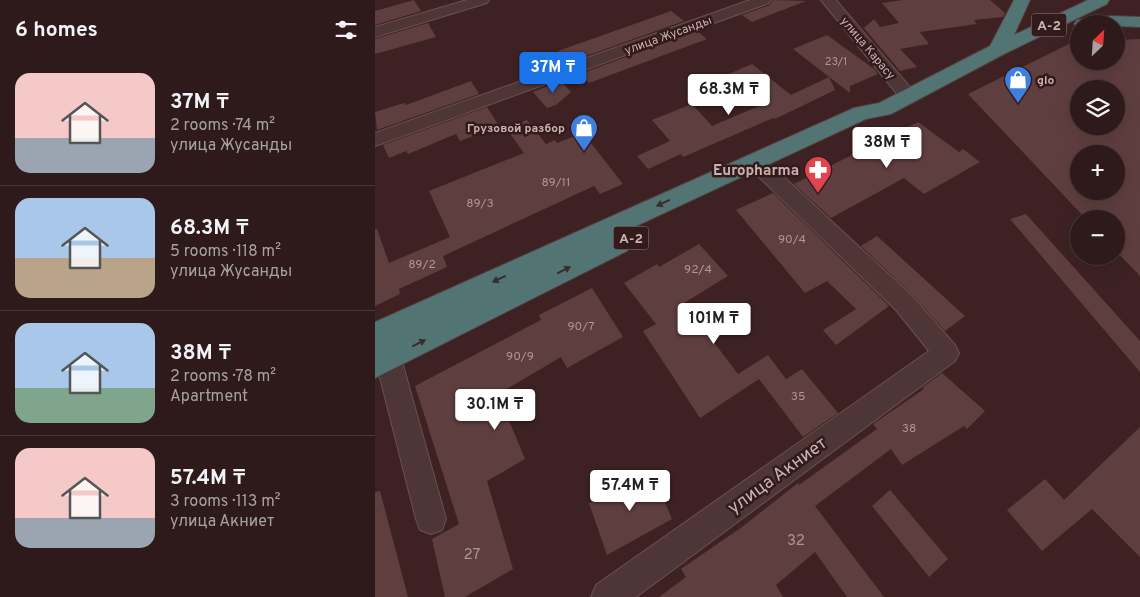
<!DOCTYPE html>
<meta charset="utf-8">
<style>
:root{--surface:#2e1a1a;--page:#3a2727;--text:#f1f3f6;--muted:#a7a1a2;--line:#493839;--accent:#1a73e8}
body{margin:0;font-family:Overpass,sans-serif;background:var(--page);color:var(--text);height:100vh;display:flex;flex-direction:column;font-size:19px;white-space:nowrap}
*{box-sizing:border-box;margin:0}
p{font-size:16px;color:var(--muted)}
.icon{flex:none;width:28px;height:28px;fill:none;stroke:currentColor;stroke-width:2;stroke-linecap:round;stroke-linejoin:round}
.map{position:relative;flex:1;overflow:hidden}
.panel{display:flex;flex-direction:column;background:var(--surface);width:375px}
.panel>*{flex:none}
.needle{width:32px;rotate:25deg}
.controls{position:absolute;left:695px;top:15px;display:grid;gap:10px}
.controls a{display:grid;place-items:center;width:55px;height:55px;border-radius:50%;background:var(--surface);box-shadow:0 5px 20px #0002,0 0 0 1px var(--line);font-size:25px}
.price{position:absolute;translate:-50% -42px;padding:0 11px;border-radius:5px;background:#fff;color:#222;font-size:16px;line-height:32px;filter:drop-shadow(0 1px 2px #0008)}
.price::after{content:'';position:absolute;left:50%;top:30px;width:15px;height:11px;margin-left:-8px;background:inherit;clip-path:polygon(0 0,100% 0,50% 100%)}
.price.active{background:var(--accent);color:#fff}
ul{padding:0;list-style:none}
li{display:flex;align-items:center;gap:15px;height:125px;padding:0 15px}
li+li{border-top:1px solid var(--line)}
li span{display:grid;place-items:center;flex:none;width:140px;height:100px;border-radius:15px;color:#555}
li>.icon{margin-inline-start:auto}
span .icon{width:60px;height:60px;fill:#fffc;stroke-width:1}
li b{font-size:21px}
h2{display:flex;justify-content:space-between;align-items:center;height:60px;padding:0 15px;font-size:21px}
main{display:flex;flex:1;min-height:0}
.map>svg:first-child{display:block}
</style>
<main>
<section class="panel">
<h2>6 homes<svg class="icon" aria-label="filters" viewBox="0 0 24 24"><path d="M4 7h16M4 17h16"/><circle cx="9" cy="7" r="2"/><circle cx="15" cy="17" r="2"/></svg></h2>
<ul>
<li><span style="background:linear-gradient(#f6c9c9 65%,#9aa5b1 0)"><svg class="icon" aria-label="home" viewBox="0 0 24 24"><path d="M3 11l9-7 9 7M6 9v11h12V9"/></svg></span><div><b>37M ₸</b><p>2 rooms · 74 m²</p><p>улица Жусанды</p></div></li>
<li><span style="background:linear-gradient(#a9c7e8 60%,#b9a48a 0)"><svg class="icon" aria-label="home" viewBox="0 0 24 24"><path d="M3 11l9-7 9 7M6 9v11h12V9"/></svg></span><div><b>68.3M ₸</b><p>5 rooms · 118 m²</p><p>улица Жусанды</p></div></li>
<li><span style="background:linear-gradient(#a9c7e8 65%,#7fa58c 0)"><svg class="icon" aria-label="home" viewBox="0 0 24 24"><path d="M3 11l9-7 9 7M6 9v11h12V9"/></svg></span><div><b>38M ₸</b><p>2 rooms · 78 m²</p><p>Apartment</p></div></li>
<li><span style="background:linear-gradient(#f6c9c9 70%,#9aa5b1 0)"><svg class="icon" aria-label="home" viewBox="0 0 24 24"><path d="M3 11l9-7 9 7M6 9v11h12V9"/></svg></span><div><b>57.4M ₸</b><p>3 rooms · 113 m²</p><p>улица Акниет</p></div></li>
</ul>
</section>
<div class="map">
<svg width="765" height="597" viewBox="0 0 765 597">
<rect width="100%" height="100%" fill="#3e2223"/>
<path fill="#5f3e3f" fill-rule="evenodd" d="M39,0L46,11L0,25V11Z
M398,0L431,1L377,22L367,15L395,5Z
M528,0H615L630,13L628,17L599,20L602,24L545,32L554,44L525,49L542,67L525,71L489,28L499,19L505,27L524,23L507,3Z
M296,11L309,21L194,62L183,51Z
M53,23L61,37L0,54V39Z
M322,31L332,39L214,83L205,74Z
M452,35L499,69L503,74L475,86V93L418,49Z
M704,39V61H741V40L765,39V276L741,251V219H711L593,94ZM704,89H741V126H704ZM704,154H741V191H704Z
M377,64L416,95L454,77L460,90L400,119L398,118L308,157L306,154L273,169L262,156L295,141L277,120L317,104L337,126L384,106L349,76Z
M96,81L104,94L2,130L0,112L29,103L31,105Z
M186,81L196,92L181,105L172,108L158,92Z
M112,107L124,126L85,141L81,134L33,154L31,151L14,158L8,145Z
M152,120L171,144L180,140L182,143L208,133L248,184L225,194L219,186L68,256L72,267L24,289L25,294L0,306V229H2L14,263L75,237L54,191L149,153L131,128Z
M543,122L584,152L588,149L605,162L549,194L529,178L456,218L419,184Z
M398,193L514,306L461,345L448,330L481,309L452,281L430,293L361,210Z
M651,214L765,341V372L635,219Z
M502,236L590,316L570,331L538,295L486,246Z
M324,244L353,276L309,303L363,374L393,355L411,379L427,369L463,413L428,437L384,379L325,418L268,331L281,324L249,283L282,264L284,267Z
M217,288L248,337L192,368L186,357L123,394L150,459L112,481L138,569L90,597H70L57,539L84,524L40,386L166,320L164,315Z
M567,373L610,411L592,429L589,426L527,465L516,449L440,506L509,597H472L440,552L401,585L408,597H284L311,577L306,569L367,527L423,483L424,485L502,429L498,424L549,389L547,388Z
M765,427V557L717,509L667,551L632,510L670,479L689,500Z
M276,470L297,519L232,555L214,503Z
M515,490L573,559L554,577L497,506Z
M5,491L33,597H0V492Z"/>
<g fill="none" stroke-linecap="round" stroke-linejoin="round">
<defs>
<path id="minor" d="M92,0H114L112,3L0,37V27Z
M375,0H396L394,3L0,146V133Z
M446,0H461L539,92L542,96L539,100L533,101L527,100Z
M390,164L397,166L537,296L580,345L584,353L580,361L261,597H216L221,585L554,351L521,310L383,176L380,171L383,166Z
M13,346L22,350L26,358L71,519L67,530L56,534L45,530L41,519L0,358L4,350Z"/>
<path id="highway" d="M639,0H655L639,35L713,0H734L732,4L629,54L516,114L491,119L244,234L252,237L256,244L252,251L0,378V349L5,347L0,349V322L479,108L504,103L615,46Z
M736,16L765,17V27L741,26V24H704V28L699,24L702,20Z"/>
</defs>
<use href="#minor" stroke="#695152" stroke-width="2"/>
<use href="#highway" stroke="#563e3f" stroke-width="2"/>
<use href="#minor" fill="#4e3637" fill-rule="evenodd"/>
<use href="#highway" fill="#527574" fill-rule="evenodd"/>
</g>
<defs><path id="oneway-solid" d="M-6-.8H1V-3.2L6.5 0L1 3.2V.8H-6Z" transform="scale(1.25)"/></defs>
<g fill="#392d2e">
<use href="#oneway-solid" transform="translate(288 203) rotate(155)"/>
<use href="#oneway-solid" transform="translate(189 270) rotate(-26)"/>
<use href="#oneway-solid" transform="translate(124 279) rotate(155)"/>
<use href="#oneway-solid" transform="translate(44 343) rotate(-26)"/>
</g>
<defs>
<symbol id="shop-pin" viewBox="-11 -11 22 30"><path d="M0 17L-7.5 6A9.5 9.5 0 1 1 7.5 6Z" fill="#3f7fe0" stroke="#331b1c"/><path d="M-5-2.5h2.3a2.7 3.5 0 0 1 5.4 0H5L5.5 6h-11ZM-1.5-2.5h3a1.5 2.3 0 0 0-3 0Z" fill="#fff"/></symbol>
<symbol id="pharmacy-pin" viewBox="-11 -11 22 30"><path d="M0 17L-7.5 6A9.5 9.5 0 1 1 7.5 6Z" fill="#e0444e" stroke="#331b1c"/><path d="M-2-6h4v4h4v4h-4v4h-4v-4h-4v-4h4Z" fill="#fff"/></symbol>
</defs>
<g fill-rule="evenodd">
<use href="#shop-pin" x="627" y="64" width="32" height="43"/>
<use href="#shop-pin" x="193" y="112" width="32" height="43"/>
<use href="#pharmacy-pin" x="427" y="154" width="32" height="43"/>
</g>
<g text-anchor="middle" stroke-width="5" stroke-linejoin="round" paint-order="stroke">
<g font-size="11" fill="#af9595">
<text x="461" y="65">23/1</text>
</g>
<g font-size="12" fill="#cab2b2" stroke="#331b1c">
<text transform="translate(293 35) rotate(-20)" y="4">улица Жусанды</text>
<text transform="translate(493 48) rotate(50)" y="4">улица Карасу</text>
</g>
<g font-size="12" font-weight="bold" fill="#cab2b2" stroke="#331b1c" text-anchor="start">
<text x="662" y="84">glo</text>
<text x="190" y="132" text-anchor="end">Грузовой разбор</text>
</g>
<g font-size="12" fill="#af9595">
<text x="181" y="186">89/11</text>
<text x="105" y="207">89/3</text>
<text x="417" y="243">90/4</text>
<text x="47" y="268">89/2</text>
<text x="323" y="273">92/4</text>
<text x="206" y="330">90/7</text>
<text x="145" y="360">90/9</text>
<text x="423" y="400">35</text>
<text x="534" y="432">38</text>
</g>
<g fill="#331b1c" stroke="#9d8585" stroke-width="1">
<rect x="656.5" y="13.5" width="35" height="23" rx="4"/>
<rect x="238.5" y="226.5" width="35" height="23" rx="4"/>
</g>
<g font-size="14" font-weight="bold" fill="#cab2b2">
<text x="674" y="30">A-2</text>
<text x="256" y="243">A-2</text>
</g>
<g font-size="15" font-weight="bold" fill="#cab2b2" stroke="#331b1c" text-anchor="end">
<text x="424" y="175">Europharma</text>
</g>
<g font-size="15" fill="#af9595">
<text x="421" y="545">32</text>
<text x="97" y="559">27</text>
</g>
<g font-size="18" fill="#cab2b2" stroke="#331b1c">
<text transform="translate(402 475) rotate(-36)" y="6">улица Акниет</text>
</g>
</g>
</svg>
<div class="controls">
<a><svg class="needle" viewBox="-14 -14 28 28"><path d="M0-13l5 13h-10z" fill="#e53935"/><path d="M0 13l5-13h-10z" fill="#a7a1a2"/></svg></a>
<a><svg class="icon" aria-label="layers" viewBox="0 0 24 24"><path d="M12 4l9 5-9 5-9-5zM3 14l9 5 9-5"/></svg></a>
<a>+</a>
<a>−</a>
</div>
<b class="price active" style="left:178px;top:94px">37M ₸</b>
<b class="price" style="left:354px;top:116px">68.3M ₸</b>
<b class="price" style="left:512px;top:169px">38M ₸</b>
<b class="price" style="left:339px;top:345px">101M ₸</b>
<b class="price" style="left:120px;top:431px">30.1M ₸</b>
<b class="price" style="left:255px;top:512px">57.4M ₸</b>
</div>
</main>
